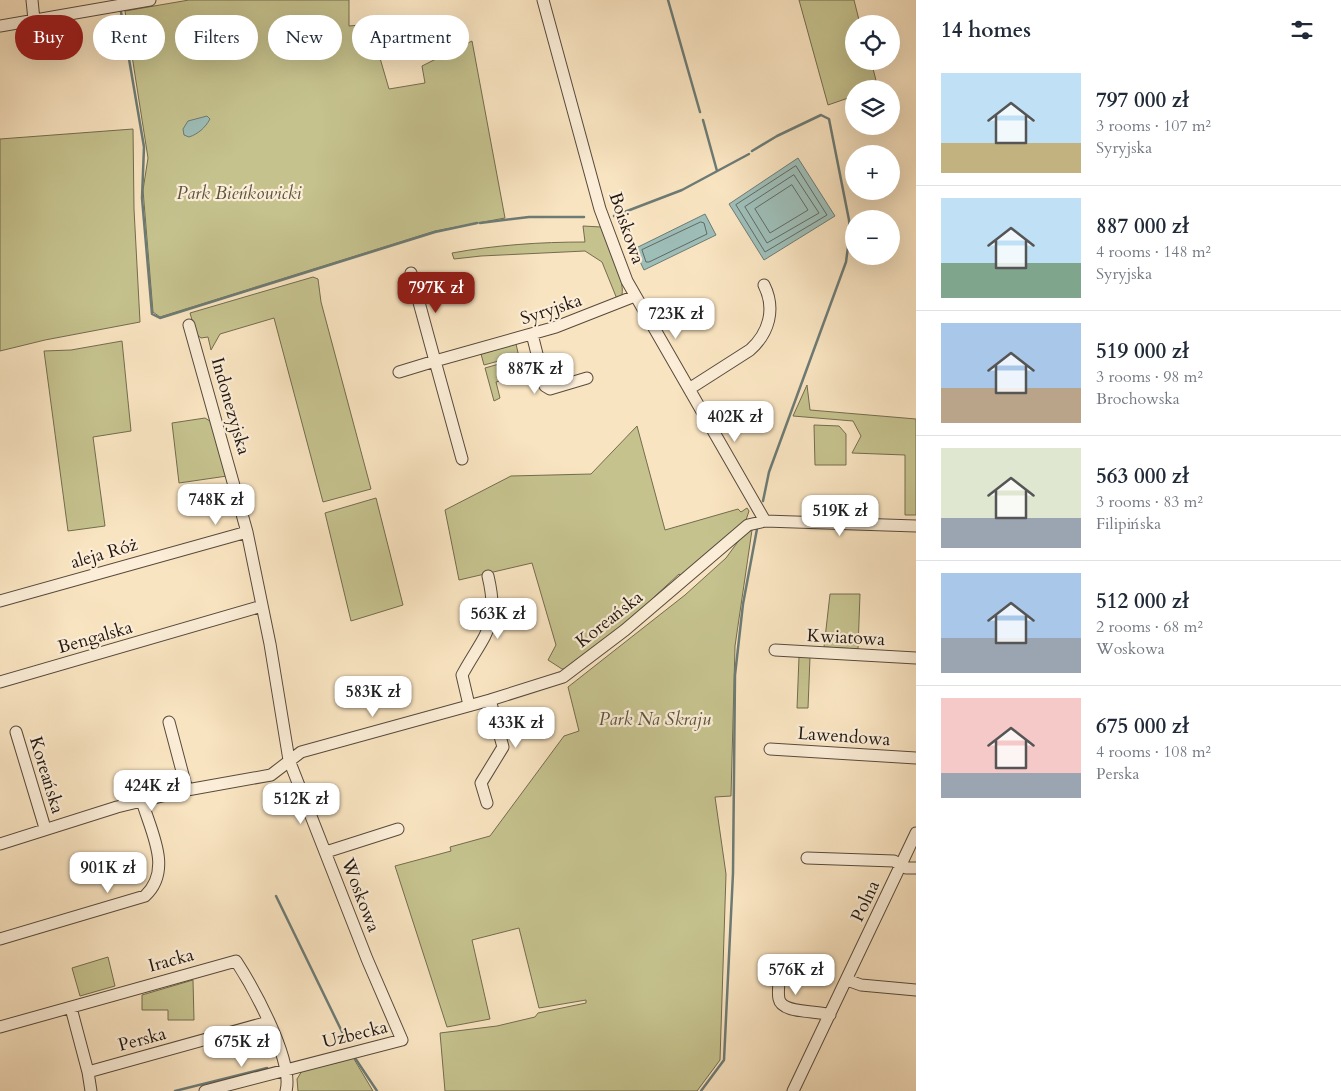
<!DOCTYPE html>
<meta charset="utf-8">
<style>
:root{--surface:#fff;--page:#f2f2f3;--text:#1f2937;--muted:#747a83;--line:#e0e1e3;--accent:#8f2418}
body{margin:0;font-family:Cardo,serif;background:var(--page);color:var(--text);height:100vh;display:flex;flex-direction:column;font-size:19px;white-space:nowrap}
*{box-sizing:border-box;margin:0}
p{font-size:16px;color:var(--muted)}
.icon{flex:none;width:28px;height:28px;fill:none;stroke:currentColor;stroke-width:2;stroke-linecap:round;stroke-linejoin:round}
.map{position:relative;flex:1;overflow:hidden}
.details{display:flex;flex-direction:column;background:var(--surface);width:425px}
.details>*{flex:none}
.hud{position:absolute;left:15px;top:15px;width:475px;height:45px;display:flex;gap:10px}
.controls{position:absolute;left:845px;top:15px;display:grid;gap:10px}
.controls a{display:grid;place-items:center;width:55px;height:55px;border-radius:50%;background:var(--surface);box-shadow:0 5px 20px #0002;font-size:25px}
.price{position:absolute;translate:-50% -42px;padding:0 11px;border-radius:10px;background:#fff;color:#222;font-size:16px;line-height:32px;filter:drop-shadow(0 1px 2px #0008)}
.price::after{content:'';position:absolute;left:50%;top:30px;width:15px;height:11px;margin-left:-8px;background:inherit;clip-path:polygon(0 0,100% 0,50% 100%)}
.price.current{background:var(--accent);color:#fff}
ul{padding:0;list-style:none}
li{display:flex;align-items:center;gap:15px;height:125px;padding:0 25px}
li+li{border-top:1px solid var(--line)}
li span{display:grid;place-items:center;flex:none;width:140px;height:100px;border-radius:0px;color:#555}
li>.icon{margin-inline-start:auto}
span .icon{width:60px;height:60px;fill:#fffc;stroke-width:1}
li b{font-size:21px}
h2{display:flex;justify-content:space-between;align-items:center;height:60px;padding:0 25px;font-size:21px}
.tag{padding:0 18px;border-radius:22px;background:var(--surface);box-shadow:0 5px 20px #0002;font-size:18px;line-height:45px}
.tag.current{background:var(--accent);color:#fff}
main{display:flex;flex:1;min-height:0}
.map>svg:first-child{display:block}
</style>
<main>
<div class="map">
<svg width="916" height="1091" viewBox="0 0 916 1091">
<rect width="100%" height="100%" fill="#f9e4c1"/>
<filter id="stains"><feTurbulence type="fractalNoise" baseFrequency=".004" numOctaves="4"/><feColorMatrix values="0 0 0 0 .2 0 0 0 0 .09 0 0 0 0 .02 0 0 0 .5 -.17"/></filter>
<radialGradient id="worn" r=".72"><stop offset=".6" stop-color="#630" stop-opacity="0"/><stop offset="1" stop-color="#630" stop-opacity=".3"/></radialGradient>
<path fill="#c5c28e" stroke="#736c4f" d="M189,0H349V26L370,24L389,89L425,83L422,66L472,41L505,218L435,231L160,317L153,312L143,190L148,158L125,11Z
M799,0H854L860,24H854V61H871L878,88L854,89V96L828,105Z
M133,129L134,209L140,322L45,340L0,351V139Z
M583,226L601,227C606,240 628,286 621,297L617,299L602,262L585,251L481,256L454,259L452,253C496,245 540,242 585,242Z
M313,277L318,279L321,302L371,489L323,502L274,318L220,334L211,350L208,337L201,338L196,334L190,313Z
M122,341L131,431L93,437L105,526L68,531L44,351L71,350Z
M516,344L523,374L496,382L500,398L494,401L485,368L506,362V359L484,365L481,354Z
M807,385L810,410L916,419V515H905V455L852,453L861,436L853,421L793,416Z
M205,418L213,423L227,476L179,483L172,423Z
M814,425L839,426L846,434V465H815Z
M637,426L665,530L738,509L741,512L747,508L749,511L746,520L684,577L679,574L653,598L648,608L568,669H562L548,660L556,645L532,563L459,580L445,510L511,476L591,474Z
M376,498L403,605L351,621L325,513Z
M752,530L735,646L731,796L715,797L726,874L720,1060L697,1091H445L440,1033L497,1026L535,1017L538,1013L586,1003V1000L539,1008L519,928L472,940L490,1019L447,1027L395,866L451,851L450,847L490,836L564,736L579,731L568,687L685,595L726,558L742,536Z
M830,594H860L858,649L824,647Z
M799,657H810L808,708H797Z
M108,957L115,986L80,996L72,968Z
M193,980L194,1020H168V1010H142V995Z
M351,1054L373,1091H298L297,1079L302,1071L340,1062Z"/>
<path fill="#9ebeb8" stroke="#6c7b75" d="M207,116L210,119C205,128 198,134 189,137L184,135L183,129L188,121Z
M798,158L835,216L764,260L729,204Z
M705,214L716,235L644,270L634,249Z"/>
<g fill="none" stroke-linecap="round" stroke-linejoin="round">
<path stroke="#606a64" stroke-width="1" d="M796,166L827,215L765,252L736,205Z
M794,175L819,213L767,243L745,207Z
M792,185L808,210L770,233L755,209Z
M701,222L704,223L707,234L649,262H646L642,250Z"/>
<path stroke="#6c7b75" stroke-width="2.5" d="M668,0L700,112
M121,12L144,147L142,198L152,314L160,318L435,232L477,223
M703,120L717,171
M752,151L777,136L821,115L829,119L849,220L850,232L846,262L769,472L763,501
M614,216L682,190L749,154
M480,223L529,217H584
M276,896L347,1042
M355,1058L377,1091
M175,1091L267,1068
M701,1091L724,1060L733,873L735,675L743,604L757,529"/>
<defs>
<path id="minor" d="M32,0L34,20
M543,0L600,209L627,281L765,521
M0,26L150,0
M189,325L247,532L270,644L289,760L367,959L402,1040L205,1091
M532,334L545,386L550,389L587,378
M399,372L435,361L411,273
M689,389L750,350C769,333 776,309 764,285
M462,459L435,361L556,327L635,296
M0,601L247,532
M775,650L916,658
M0,682L262,606
M469,705L462,675C485,633 500,627 488,576
M169,722L187,790
M16,732L45,828
M770,749L916,758
M487,803L481,783L503,747L490,700
M0,844L117,807L187,790L271,775L301,752L490,700L563,677L625,630L748,525L765,521L916,526
M326,852L398,829
M807,858L894,861L906,868H916
M0,939L145,896C173,870 151,832 142,801
M780,970C780,979 777,991 779,999C782,1014 817,1010 830,1015
M847,980L861,985L916,990
M71,1008L88,1072L268,1022
M0,1027L236,961C253,987 294,1061 286,1091
M88,1072L91,1091
M793,1091L916,833"/>
</defs>
<use href="#minor" stroke="#574a3c" stroke-width="13"/>
<use href="#minor" stroke="#fbedd7" stroke-width="11"/>
</g>
<g text-anchor="middle" stroke-width="4.5" stroke-linejoin="round" paint-order="stroke">
<g font-size="18" font-style="italic" fill="#5a533c" stroke="#fbedd7">
<text x="239" y="199">Park Bieńkowicki</text>
<text x="655" y="725">Park Na Skraju</text>
</g>
<g font-size="18" fill="#211710" stroke="#fbedd7">
<text transform="translate(627 228) rotate(71)" y="6">Boiskowa</text>
<text transform="translate(551 309) rotate(-18)" y="6">Syryjska</text>
<text transform="translate(231 406) rotate(74)" y="6">Indonezyjska</text>
<text transform="translate(104 553) rotate(-16)" y="6">aleja Róż</text>
<text transform="translate(609 619) rotate(-38)" y="6">Koreańska</text>
<text transform="translate(95 637) rotate(-16)" y="6">Bengalska</text>
<text transform="translate(846 637) rotate(3)" y="6">Kwiatowa</text>
<text transform="translate(844 736) rotate(4)" y="6">Lawendowa</text>
<text transform="translate(47 775) rotate(73)" y="6">Koreańska</text>
<text transform="translate(361 895) rotate(69)" y="6">Woskowa</text>
<text transform="translate(865 901) rotate(-65)" y="6">Polna</text>
<text transform="translate(171 960) rotate(-15)" y="6">Iracka</text>
<text transform="translate(355 1034) rotate(-14)" y="6">Uzbecka</text>
<text transform="translate(142 1039) rotate(-15)" y="6">Perska</text>
</g>
</g>
<rect width="100%" height="100%" filter="url(#stains)"/>
<rect width="100%" height="100%" fill="url(#worn)"/>
</svg>
<div class="controls">
<a><svg class="icon" aria-label="locate" viewBox="0 0 24 24"><circle cx="12" cy="12" r="6"/><path d="M12 2v4M12 18v4M2 12h4M18 12h4"/></svg></a>
<a><svg class="icon" aria-label="layers" viewBox="0 0 24 24"><path d="M12 4l9 5-9 5-9-5zM3 14l9 5 9-5"/></svg></a>
<a>+</a>
<a>−</a>
</div>
<b class="price current" style="left:436px;top:314px">797K zł</b>
<b class="price" style="left:676px;top:340px">723K zł</b>
<b class="price" style="left:535px;top:395px">887K zł</b>
<b class="price" style="left:735px;top:443px">402K zł</b>
<b class="price" style="left:216px;top:526px">748K zł</b>
<b class="price" style="left:840px;top:537px">519K zł</b>
<b class="price" style="left:498px;top:640px">563K zł</b>
<b class="price" style="left:373px;top:718px">583K zł</b>
<b class="price" style="left:516px;top:749px">433K zł</b>
<b class="price" style="left:152px;top:812px">424K zł</b>
<b class="price" style="left:301px;top:825px">512K zł</b>
<b class="price" style="left:108px;top:894px">901K zł</b>
<b class="price" style="left:796px;top:996px">576K zł</b>
<b class="price" style="left:242px;top:1068px">675K zł</b>
<div class="hud">
<a class="tag current">Buy</a>
<a class="tag">Rent</a>
<a class="tag">Filters</a>
<a class="tag">New</a>
<a class="tag">Apartment</a>
</div>
</div>
<section class="details">
<h2>14 homes<svg class="icon" aria-label="filters" viewBox="0 0 24 24"><path d="M4 7h16M4 17h16"/><circle cx="9" cy="7" r="2"/><circle cx="15" cy="17" r="2"/></svg></h2>
<ul>
<li><span style="background:linear-gradient(#bfe0f5 70%,#c2b280 0)"><svg class="icon" aria-label="home" viewBox="0 0 24 24"><path d="M3 11l9-7 9 7M6 9v11h12V9"/></svg></span><div><b>797 000 zł</b><p>3 rooms · 107 m²</p><p>Syryjska</p></div></li>
<li><span style="background:linear-gradient(#bfe0f5 65%,#7fa58c 0)"><svg class="icon" aria-label="home" viewBox="0 0 24 24"><path d="M3 11l9-7 9 7M6 9v11h12V9"/></svg></span><div><b>887 000 zł</b><p>4 rooms · 148 m²</p><p>Syryjska</p></div></li>
<li><span style="background:linear-gradient(#a9c7e8 65%,#b9a48a 0)"><svg class="icon" aria-label="home" viewBox="0 0 24 24"><path d="M3 11l9-7 9 7M6 9v11h12V9"/></svg></span><div><b>519 000 zł</b><p>3 rooms · 98 m²</p><p>Brochowska</p></div></li>
<li><span style="background:linear-gradient(#dfe7d0 70%,#9aa5b1 0)"><svg class="icon" aria-label="home" viewBox="0 0 24 24"><path d="M3 11l9-7 9 7M6 9v11h12V9"/></svg></span><div><b>563 000 zł</b><p>3 rooms · 83 m²</p><p>Filipińska</p></div></li>
<li><span style="background:linear-gradient(#a9c7e8 65%,#9aa5b1 0)"><svg class="icon" aria-label="home" viewBox="0 0 24 24"><path d="M3 11l9-7 9 7M6 9v11h12V9"/></svg></span><div><b>512 000 zł</b><p>2 rooms · 68 m²</p><p>Woskowa</p></div></li>
<li><span style="background:linear-gradient(#f6c9c9 75%,#9aa5b1 0)"><svg class="icon" aria-label="home" viewBox="0 0 24 24"><path d="M3 11l9-7 9 7M6 9v11h12V9"/></svg></span><div><b>675 000 zł</b><p>4 rooms · 108 m²</p><p>Perska</p></div></li>
</ul>
</section>
</main>
